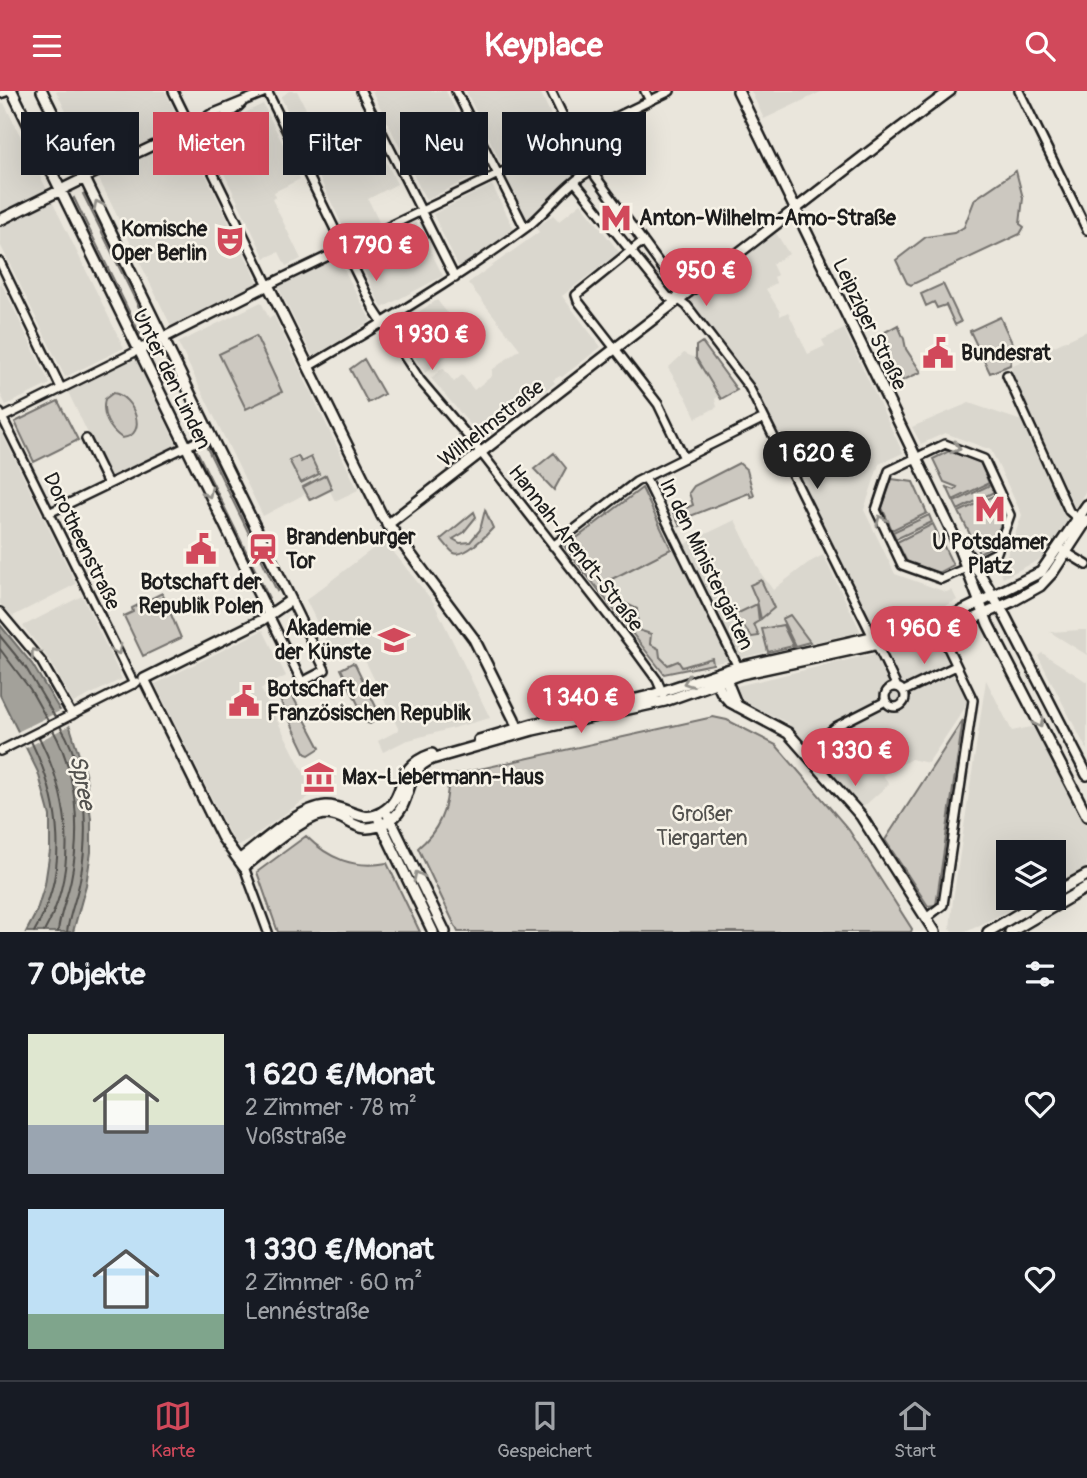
<!DOCTYPE html>
<html lang="de">
<meta charset="utf-8">
<style>
:root{--surface:#171b24;--page:#242831;--text:#f1f3f6;--muted:#9ea1a6;--line:#363941;--accent:#d1495b}
body{margin:0;font-family:Pangolin,sans-serif;background:var(--page);color:var(--text);height:100vh;display:flex;flex-direction:column;font-size:26px;white-space:nowrap}
*{box-sizing:border-box;margin:0}
p{font-size:23px;color:var(--muted)}
.icon{flex:none;width:38px;height:38px;fill:none;stroke:currentColor;stroke-width:2;stroke-linecap:round;stroke-linejoin:round}
.map{position:relative;height:841px;overflow:hidden}
.sheet{display:flex;flex-direction:column;background:var(--surface);flex:1}
.sheet>*{flex:none}
.top-card{position:absolute;left:21px;top:21px;width:700px;height:63px;display:flex;gap:14px}
.buttons{position:absolute;left:996px;top:749px;display:grid;gap:14px}
.buttons a{display:grid;place-items:center;width:70px;height:70px;border-radius:0px;background:var(--surface);box-shadow:0 7px 28px #0002;font-size:35px}
.price{position:absolute;translate:-50% -60px;padding:0 16px;border-radius:24px;background:var(--accent);color:#fff;font-size:23px;line-height:46px;filter:drop-shadow(0 2px 4px #0008)}
.price::after{content:'';position:absolute;left:50%;top:42px;width:21px;height:16px;margin-left:-10px;background:inherit;clip-path:polygon(0 0,100% 0,50% 100%)}
.price.active{background:#222;color:#fff}
ul{padding:0;list-style:none}
li{display:flex;align-items:center;gap:21px;height:175px;padding:0 28px}
li span{display:grid;place-items:center;flex:none;width:196px;height:140px;border-radius:0px;color:#555}
li>.icon{margin-inline-start:auto}
span .icon{width:84px;height:84px;fill:#fffc;stroke-width:1}
li b{font-size:30px}
h2{display:flex;justify-content:space-between;align-items:center;height:84px;padding:0 28px;font-size:30px}
.pill{padding:0 24px;border-radius:0px;background:var(--surface);box-shadow:0 7px 28px #0002;font-size:24px;line-height:63px}
.pill.active{background:var(--accent);color:#fff}
header{display:flex;justify-content:space-between;align-items:center;height:91px;padding:0 28px;background:var(--accent);color:#fff;font-size:32px;font-weight:700}
.dock{display:flex;justify-content:space-around;align-items:center;height:98px;border-top:2px solid var(--line);background:var(--surface);font-size:19px;color:var(--muted)}
.dock a{display:grid;justify-items:center;gap:4px}
.dock .active{color:var(--accent)}
.map>svg:first-child{display:block}
</style>
<header><svg class="icon" aria-label="menu" viewBox="0 0 24 24"><path d="M4 6h16M4 12h16M4 18h16"/></svg>Keyplace<svg class="icon" aria-label="search" viewBox="0 0 24 24"><circle cx="10" cy="10" r="6"/><path d="M15 15l6 6"/></svg></header>
<div class="map">
<svg width="1087" height="841" viewBox="0 0 1087 841">
<rect width="100%" height="100%" fill="#eae6dc"/>
<filter id="ink" filterUnits="userSpaceOnUse"><feTurbulence type="fractalNoise" baseFrequency=".0143" numOctaves="2"/><feDisplacementMap in="SourceGraphic" scale="14" xChannelSelector="R" yChannelSelector="G"/><feConvolveMatrix kernelMatrix="1 2 1 2 8 2 1 2 1" color-interpolation-filters="sRGB"/></filter>
<g filter="url(#ink)">
<path fill="#dad7ce" d="M56,0H165L258,191L171,235Z
M289,0H297L306,18L290,25L281,6Z
M372,0H446L485,80L426,109Z
M466,0H540L560,44L501,72Z
M751,0H823L764,28Z
M4,12L47,99L0,122V14Z
M263,13L300,88L274,101L276,106L272,108L301,168L286,175L279,161L265,167L205,43L206,41Z
M356,42L361,52L374,46L378,54L359,64L348,66L354,79L383,64L397,93L368,108L379,131L348,146L309,65L329,55L330,58L336,55L335,53Z
M569,54L582,80L531,128L526,130L503,86Z
M492,94L514,138L459,177L433,123Z
M52,110L124,257L65,286L0,153V135Z
M581,112L619,161L562,205L601,256L562,286L560,285L553,289L555,292L540,303L538,301L531,307L532,309L483,349L431,287L443,277L454,291L462,284L474,299L492,285V279L520,258L468,192L539,141L536,137L549,127L553,124L559,130Z
M416,131L443,185L382,217L354,159Z
M776,142L789,163L772,173L777,184L774,186L776,192L766,198L780,221V225L788,221L808,263L825,255L822,249L844,238L903,362L879,373L864,419L895,483L946,501L952,499L957,509L936,520L875,536L752,290L691,212L692,207Z
M338,167L371,230L313,266L278,196Z
M0,189L50,293L6,314L0,302Z
M437,209L468,248L425,282L396,236Z
M261,211L269,227L274,225L358,399L335,410L330,400L309,410L305,403L263,425L178,252Z
M1087,240V398L1075,417L1013,285L1011,275Z
M702,251L737,299L721,308L719,305L715,308L717,316L696,327L686,306L668,277L684,262L693,266L695,264L696,255Z
M132,269L137,270L177,355L110,388L68,301Z
M969,312L1019,329L1024,327L1070,425L1041,468L1003,487L998,476L1004,473L1022,424L991,359L945,342L921,353L912,336Z
M0,338L76,493L13,525L0,513Z
M735,429L762,484L773,499L808,472L823,464L861,541L664,583L596,496Z
M384,449L434,512L490,627L405,650L383,661L378,650L399,639L356,551L332,562L306,509Z
M82,505L122,588L73,612L50,570L23,535Z
M263,539L286,585L261,598L306,686L328,673L336,686L333,688L335,692L314,702L243,753L238,754L230,744L155,593Z
M1087,539V564L1050,541L1080,539Z
M936,548L967,609L964,618L928,672L911,668L883,684L889,693L862,717L788,632L744,611L739,601L737,595Z
M1042,562L1087,591V659L1038,565Z
M986,589L1012,640L1036,635L1087,735V776L1054,795V761H1008V807H1034L966,841H954L950,837L953,809Z"/>
<path fill="#ccc8c0" stroke="#74726e" stroke-width="2" d="M1016,80L1023,107L1020,133L1024,136L1020,143L911,194L907,192L896,169L926,146L954,142L964,136L975,108Z
M85,102L152,238L150,239L83,103Z
M74,107L140,243L138,245L72,109Z
M943,193L961,231L955,234L946,214L937,217L934,211L926,215L921,203Z
M1000,226L1014,256L1010,274L990,282L970,240Z
M898,234L904,248L906,258L921,281L895,293L874,247Z
M256,245L282,301L246,318L219,263Z
M702,251L737,299L721,308L696,267V255Z
M364,268L384,303L368,312L350,278Z
M113,302C133,304 150,345 122,347C109,338 101,324 105,308Z
M58,310L78,349L34,371L15,331Z
M208,354L279,498L277,500L206,355Z
M197,360L269,507L267,509L195,361Z
M949,360L980,371L989,392L953,409L947,396L955,399L957,396L944,391L933,368Z
M554,362L566,377L554,399L534,378Z
M298,365L301,371L311,366L319,383L301,392L289,369Z
M739,372L747,379L754,405L751,406L749,402L688,426L682,425L688,430L680,435L671,418L680,420L693,414L689,402L694,395Z
M326,384L332,398L310,409L303,396Z
M892,388L913,391L927,422L892,439L882,417Z
M990,394L994,401L958,419L954,411Z
M642,397L671,458L602,493H612L609,500L613,501L614,507L637,518L638,539L651,543L650,553L659,558L660,566L668,574L678,570L682,576L712,567L713,573L664,583L565,456Z
M995,404L1004,424L993,455L979,462L959,421Z
M485,419L493,437C487,444 464,467 454,462C449,459 445,452 441,448L474,421L476,426L463,442L453,448L460,452L470,451L480,439Z
M929,424L932,431L896,448L893,441Z
M933,433L953,474L938,482L907,471L897,451Z
M761,489L774,517L761,528L757,510L750,494Z
M162,502L181,547L143,565L124,525L133,521L132,517Z
M757,513L759,530L754,533L759,545L752,546L741,532L737,533L732,525Z
M790,524L810,551L795,555L782,528Z
M783,534L793,555L768,561L762,538Z
M352,572L355,573L381,626L370,633L367,632L341,578Z
M291,602L320,657L309,664L306,663L280,609Z
M713,626L727,629L776,654L849,739L912,838L911,841H458L418,757C440,739 449,714 448,685Z
M963,629L936,814L928,815L885,749Z
M306,745C329,768 354,778 387,772L420,841H278L257,781Z"/>
<path fill="#a3a19a" stroke="#6d6c68" stroke-width="2" d="M0,534L32,573L70,636L86,686L91,728V761L86,794L73,841H26L36,822L45,793L50,760V725L38,681L0,604Z"/>
<path fill="#eae6dc" d="M62,619L70,634L26,657L24,655L17,641Z"/>
<g fill="none" stroke-linecap="round" stroke-linejoin="round">
<path stroke="#52514e" stroke-width="2" d="M0,545L26,577L55,626
M0,558L30,598L48,630
M60,635C87,677 89,741 80,789C77,806 69,824 67,841
M53,639C77,682 81,740 71,788C68,804 59,826 58,841
M39,646C70,708 79,778 44,841
M31,650C61,711 70,780 34,841"/>
<path stroke="#c1beb6" stroke-width="10" stroke-dasharray="10 5" stroke-linecap="butt" d="M1002,841L1087,790"/>
<defs>
<path id="minor" d="M173,0L268,194L670,0
M267,0L372,214
M361,0L455,187
M456,0L525,137
M551,0L573,46L572,53L586,82
M645,0L650,10
M1019,0L1087,139
M0,3L9,0
M203,31L209,24L268,0
M573,46L579,49L596,86L678,198L679,209
M85,87L203,31C217,31 232,23 242,12
M575,91L668,206L679,209L687,215L749,296L873,546
M643,150L576,204L578,210L658,313L684,367
M0,171L61,297
M373,217L420,289L472,350L635,559L657,589L663,603
M359,246C416,211 473,176 527,136C549,119 567,90 593,79
M308,276L357,247
M1007,284L1069,420L1078,428
M0,322L134,593
M0,328L139,259
M86,348L108,393
M645,386L738,576
M49,422L210,344
M553,455L636,391L764,327
M1059,457L1087,474
M966,477L941,488L902,474L876,419L889,380L945,353L984,368L1010,424L997,461L974,473
M0,521L41,570L72,624
M269,524L302,591L325,579L291,509
M877,554L897,596
M885 606a10 10 0 1 1 20 0a10 10 0 1 1-20 0Z
M904,600L956,575
M0,660L137,591
M805,661L837,635L884,611
M244,776L268,841
M926,827L943,814L973,609L939,538"/>
<path id="major" d="M12,0L269,524
M42,0L291,509L262,529L144,588L222,746L244,776C262,762 304,724 326,723C350,723 356,748 387,731C415,716 401,680 432,668L533,639L665,610L741,583L953,537L1013,510L1040,495L1053,481L1087,429
M738,0L955,447L988,533L1087,725
M0,129L85,87
M139,259L268,194L382,425L474,548L514,628L519,642
M387,434L899,38L950,0
M961,454L974,473L1005,525L1087,684
M725,586L737,615
M715,588L722,602L730,611L788,642L861,725L935,841
M479,649L533,633L649,605L730,578L942,530L1041,481L1087,414
M388,724L445,841
M379,729L433,841
M239,769C261,753 298,717 326,715C346,714 361,734 382,721C410,705 391,677 432,663
M1054,802L1087,784
M988,841L1045,807
M1010,841L1087,796"/>
</defs>
<use href="#minor" stroke="#1c1c1c" stroke-width="12"/>
<use href="#major" stroke="#1c1c1c" stroke-width="14"/>
<use href="#minor" stroke="#f7f3e8" stroke-width="7"/>
<use href="#major" stroke="#f7f3e8" stroke-width="9"/>
</g>
<defs><path id="oneway-chevron" d="M-2-3.5L2.5 0L-2 3.5" fill="none" stroke-width="1.6" stroke-linecap="round" stroke-linejoin="round" transform="scale(1.75)"/></defs>
<g stroke="#94928c">
<use href="#oneway-chevron" transform="translate(98 114) rotate(-116)"/>
<use href="#oneway-chevron" transform="translate(956 357) rotate(18)"/>
<use href="#oneway-chevron" transform="translate(208 402) rotate(64)"/>
<use href="#oneway-chevron" transform="translate(881 429) rotate(-114)"/>
<use href="#oneway-chevron" transform="translate(117 559) rotate(64)"/>
<use href="#oneway-chevron" transform="translate(35 562) rotate(-128)"/>
<use href="#oneway-chevron" transform="translate(688 591) rotate(160)"/>
<use href="#oneway-chevron" transform="translate(1039 632) rotate(63)"/>
<use href="#oneway-chevron" transform="translate(418 785) rotate(-116)"/>
</g>
</g>
<defs>
<symbol id="metro-bare" viewBox="-9 -9 18 18"><path d="M-5.5 5V-5H-3L0 0L3-5H5.5V5H3V-.5L0 4L-3-.5V5Z" fill="#d1495b" stroke="#f7f3e8" stroke-width="2.5" paint-order="stroke"/></symbol>
<symbol id="theatre-bare" viewBox="-9 -9 18 18"><path d="M-5-5.5Q0-4 5-5.5V0Q5 5 0 6Q-5 5-5 0ZM-3.3-2.5H-1v1.5H-3.3ZM1-2.5H3.3v1.5H1ZM-2.8 1Q0 5.5 2.8 1Z" fill="#d1495b" stroke="#f7f3e8" stroke-width="2.5" paint-order="stroke"/></symbol>
<symbol id="civic-bare" viewBox="-9 -9 18 18"><path d="M-.6-6.5H3V-4.5H.6V-3L4-1V1h2V6H-6V1h2V-1L-.6-3ZM-1.2 2.5V6h2.4V2.5Z" fill="#d1495b" stroke="#f7f3e8" stroke-width="2.5" paint-order="stroke"/></symbol>
<symbol id="station-bare" viewBox="-9 -9 18 18"><path d="M-3-6H3Q5-6 5-4V2Q5 4 3 4L4.5 6H3L1.5 4h-3L-3 6H-4.5L-3 4Q-5 4-5 2V-4Q-5-6-3-6ZM-3.5-4v3h7v-3ZM-3.5 1v1.5H-2V1ZM2 1v1.5H3.5V1Z" fill="#d1495b" stroke="#f7f3e8" stroke-width="2.5" paint-order="stroke"/></symbol>
<symbol id="university-bare" viewBox="-9 -9 18 18"><path d="M0-5L7-2L0 1L-7-2ZM-4 1L0 2.5L4 1V4Q0 6-4 4Z" fill="#d1495b" stroke="#f7f3e8" stroke-width="2.5" paint-order="stroke"/></symbol>
<symbol id="museum-bare" viewBox="-9 -9 18 18"><path d="M0-6L6-3V-2H-6V-3ZM-5-1h2V3h-2ZM-1-1h2V3h-2ZM3-1h2V3H3ZM-6 4H6V6H-6Z" fill="#d1495b" stroke="#f7f3e8" stroke-width="2.5" paint-order="stroke"/></symbol>
</defs>
<g fill-rule="evenodd">
<use href="#metro-bare" x="594" y="105" width="44" height="44"/>
<use href="#theatre-bare" x="208" y="128" width="44" height="44"/>
<use href="#civic-bare" x="916" y="240" width="44" height="44"/>
<use href="#metro-bare" x="968" y="396" width="44" height="44"/>
<use href="#civic-bare" x="179" y="436" width="44" height="44"/>
<use href="#station-bare" x="241" y="436" width="44" height="44"/>
<use href="#university-bare" x="372" y="527" width="44" height="44"/>
<use href="#civic-bare" x="222" y="588" width="44" height="44"/>
<use href="#museum-bare" x="297" y="664" width="44" height="44"/>
</g>
<g text-anchor="middle" stroke-width="5" stroke-linejoin="round" paint-order="stroke">
<g font-size="21" font-weight="bold" fill="#1c1c1c" stroke="#f7f3e8" text-anchor="start">
<text x="639" y="134">Anton-Wilhelm-Amo-Straße</text>
<text x="207" y="145" text-anchor="end">Komische<tspan x="207" dy="24">Oper Berlin</tspan></text>
<text x="961" y="269">Bundesrat</text>
<text x="286" y="453">Brandenburger<tspan x="286" dy="24">Tor</tspan></text>
<text x="990" y="458" text-anchor="middle">U Potsdamer<tspan x="990" dy="24">Platz</tspan></text>
<text x="201" y="498" text-anchor="middle">Botschaft der<tspan x="201" dy="24">Republik Polen</tspan></text>
<text x="371" y="544" text-anchor="end">Akademie<tspan x="371" dy="24">der Künste</tspan></text>
<text x="267" y="605">Botschaft der<tspan x="267" dy="24">Französischen Republik</tspan></text>
<text x="342" y="693">Max-Liebermann-Haus</text>
</g>
<g font-size="21" fill="#1c1c1c" stroke="#f7f3e8">
<text transform="translate(870 233) rotate(64)" y="7">Leipziger Straße</text>
<text transform="translate(172 288) rotate(64)" y="7">Unter den Linden</text>
<text transform="translate(491 332) rotate(-38)" y="7">Wilhelmstraße</text>
<text transform="translate(82 450) rotate(64)" y="7">Dorotheenstraße</text>
<text transform="translate(576 457) rotate(52)" y="7">Hannah-Arendt-Straße</text>
<text transform="translate(707 473) rotate(64)" y="7">In den Ministergärten</text>
</g>
<g font-size="21" fill="#51504d" stroke="#f7f3e8">
<text x="702" y="730">Großer<tspan x="702" dy="24">Tiergarten</tspan></text>
</g>
<g font-size="23" font-style="italic" fill="#52514e" stroke="#f7f3e8">
<text transform="translate(83 691) rotate(79)" y="8">Spree</text>
</g>
</g>
</svg>
<div class="buttons">
<a><svg class="icon" aria-label="layers" viewBox="0 0 24 24"><path d="M12 4l9 5-9 5-9-5zM3 14l9 5 9-5"/></svg></a>
</div>
<b class="price" style="left:376px;top:192px">1 790 €</b>
<b class="price" style="left:706px;top:217px">950 €</b>
<b class="price" style="left:432px;top:281px">1 930 €</b>
<b class="price active" style="left:817px;top:400px">1 620 €</b>
<b class="price" style="left:924px;top:575px">1 960 €</b>
<b class="price" style="left:581px;top:644px">1 340 €</b>
<b class="price" style="left:855px;top:697px">1 330 €</b>
<div class="top-card">
<a class="pill">Kaufen</a>
<a class="pill active">Mieten</a>
<a class="pill">Filter</a>
<a class="pill">Neu</a>
<a class="pill">Wohnung</a>
</div>
</div>
<section class="sheet">
<h2>7 Objekte<svg class="icon" aria-label="filters" viewBox="0 0 24 24"><path d="M4 7h16M4 17h16"/><circle cx="9" cy="7" r="2"/><circle cx="15" cy="17" r="2"/></svg></h2>
<ul>
<li><span style="background:linear-gradient(#dfe7d0 65%,#9aa5b1 0)"><svg class="icon" aria-label="home" viewBox="0 0 24 24"><path d="M3 11l9-7 9 7M6 9v11h12V9"/></svg></span><div><b>1 620 €/Monat</b><p>2 Zimmer · 78 m²</p><p>Voßstraße</p></div><svg class="icon" aria-label="heart" viewBox="0 0 24 24"><path d="M12 20l-8-8c-3-5 5-10 8-4 3-6 11-1 8 4z"/></svg></li>
<li><span style="background:linear-gradient(#bfe0f5 75%,#7fa58c 0)"><svg class="icon" aria-label="home" viewBox="0 0 24 24"><path d="M3 11l9-7 9 7M6 9v11h12V9"/></svg></span><div><b>1 330 €/Monat</b><p>2 Zimmer · 60 m²</p><p>Lennéstraße</p></div><svg class="icon" aria-label="heart" viewBox="0 0 24 24"><path d="M12 20l-8-8c-3-5 5-10 8-4 3-6 11-1 8 4z"/></svg></li>
</ul>
</section>
<nav class="dock">
<a class="active"><svg class="icon" aria-label="map" viewBox="0 0 24 24"><path d="M3 6l6-2 6 2 6-2v14l-6 2-6-2-6 2zM9 4v14M15 6v14"/></svg>Karte</a>
<a><svg class="icon" aria-label="saved" viewBox="0 0 24 24"><path d="M7 4h10v16l-5-4-5 4z"/></svg>Gespeichert</a>
<a><svg class="icon" aria-label="home" viewBox="0 0 24 24"><path d="M3 11l9-7 9 7M6 9v11h12V9"/></svg>Start</a>
</nav>
